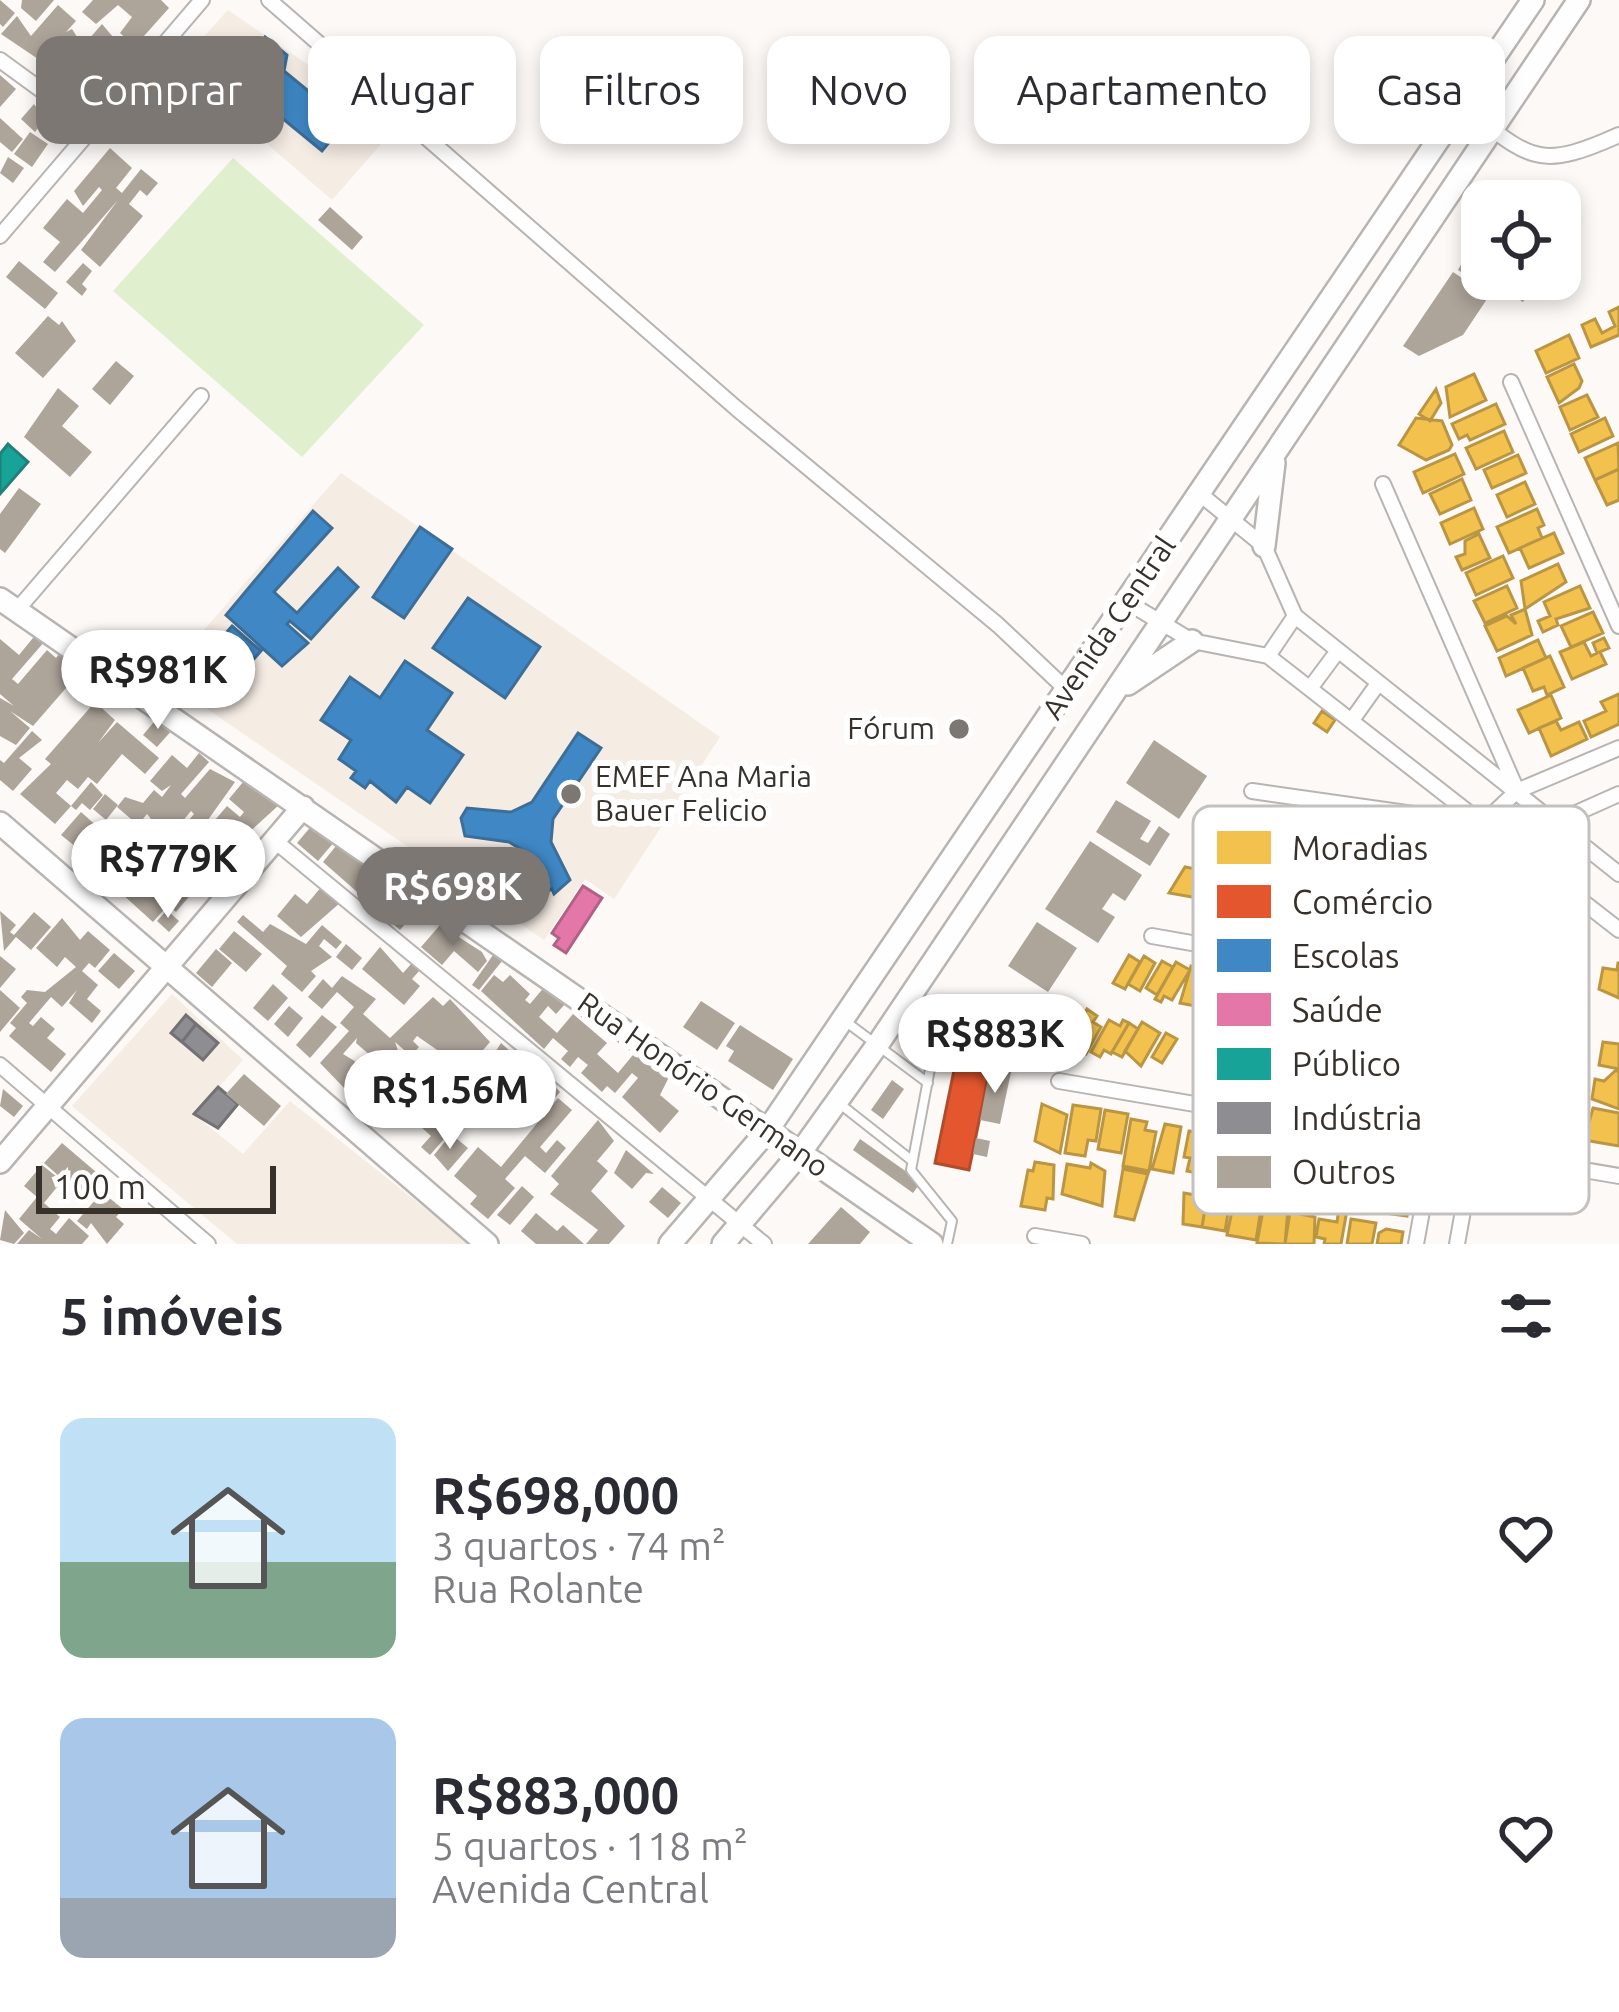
<!DOCTYPE html>
<html lang="pt">
<meta charset="utf-8">
<style>
:root{--surface:#fff;--page:#f7f7f7;--text:#2b2b33;--muted:#7c7c81;--accent:#7c7773}
body{margin:0;font-family:Ubuntu,sans-serif;background:var(--page);color:var(--text);height:100vh;display:flex;flex-direction:column;font-size:45px;white-space:nowrap}
*{box-sizing:border-box;margin:0}
p{font-size:39px;color:var(--muted)}
.icon{flex:none;width:66px;height:66px;fill:none;stroke:currentColor;stroke-width:2;stroke-linecap:round;stroke-linejoin:round}
.map{position:relative;height:1244px;overflow:hidden}
.side{display:flex;flex-direction:column;background:var(--surface);flex:1}
.side>*{flex:none}
.banner{position:absolute;left:36px;top:36px;width:1548px;height:108px;display:flex;gap:24px}
.controls{position:absolute;left:1461px;top:180px;display:grid;gap:24px}
.controls a{display:grid;place-items:center;width:120px;height:120px;border-radius:24px;background:var(--surface);box-shadow:0 6px 18px #0003;font-size:60px}
.scale{position:absolute;left:36px;bottom:30px;width:240px;box-sizing:border-box;padding-left:12px;border:6px solid #37312c;border-top:0;font-size:33px;line-height:42px;white-space:nowrap;color:#37312c;-webkit-text-stroke:9px #fff;paint-order:stroke}
.price{position:absolute;translate:-50% -102px;padding:0 27px;border-radius:42px;background:#fff;color:#222;font-size:39px;line-height:78px;filter:drop-shadow(0 3px 6px #0008)}
.price::after{content:'';position:absolute;left:50%;top:72px;width:36px;height:27px;margin-left:-18px;background:inherit;clip-path:polygon(0 0,100% 0,50% 100%)}
.price.active{background:var(--accent);color:#fff}
ul{padding:0;list-style:none}
li{display:flex;align-items:center;gap:36px;height:300px;padding:0 60px}
li span{display:grid;place-items:center;flex:none;width:336px;height:240px;border-radius:24px;color:#555}
li>.icon{margin-inline-start:auto}
span .icon{width:144px;height:144px;fill:#fffc;stroke-width:1}
li b{font-size:51px}
h2{display:flex;justify-content:space-between;align-items:center;height:144px;padding:0 60px;font-size:51px}
.tag{padding:0 42px;border-radius:24px;background:var(--surface);box-shadow:0 6px 18px #0003;font-size:42px;line-height:108px}
.tag.active{background:var(--accent);color:#fff}
.map>svg:first-child{display:block}
</style>
<div class="map">
<svg width="1619" height="1244" viewBox="0 0 1619 1244">
<rect width="100%" height="100%" fill="#fcf9f6"/>
<path fill="#f5ece4" d="M228,10L397,126L332,200L177,66Z
M341,473L720,737L614,899L585,879L544,940L162,678Z
M172,994L243,1060L195,1114L203,1122L243,1154L290,1101L470,1244H237L72,1106Z"/>
<path fill="#e0efce" d="M233,158L424,325L302,457L113,291Z"/>
<path fill="#f2c14e" stroke="#ba9644" stroke-width="3" d="M1619,307V335L1591,347L1582,325L1595,319L1602,333L1615,326L1609,312Z
M1569,335L1579,358L1546,373L1536,351Z
M1574,364L1582,381L1579,388L1559,403L1547,377Z
M1474,374L1486,400L1450,417L1446,387Z
M1436,389L1441,403L1430,421L1419,414Z
M1587,395L1598,417L1570,430L1560,407Z
M1496,404L1505,424L1470,440L1467,435L1459,439L1452,424Z
M1416,418L1442,421L1452,445L1449,450L1426,460L1399,445Z
M1605,418L1613,436L1579,452L1571,434Z
M1504,431L1513,452L1476,469L1466,448Z
M1618,443L1619,469L1595,480L1585,458Z
M1455,454L1464,474L1423,493L1414,472Z
M1518,455L1526,473L1492,488L1484,470Z
M1619,469V500L1607,505L1595,480Z
M1462,479L1471,500L1440,514L1430,494Z
M1525,482L1535,504L1507,517L1497,495Z
M1474,508L1483,529L1450,544L1441,523Z
M1537,509L1544,525L1538,528L1542,538L1509,553L1497,527Z
M1554,533L1563,553L1529,568L1520,548Z
M1479,534L1490,558L1462,570L1456,557L1465,554V541Z
M1503,556L1513,578L1476,595L1466,573Z
M1558,564L1566,582L1525,609L1521,581Z
M1507,586L1517,608L1485,623L1474,601Z
M1580,586L1590,608L1556,619L1558,625L1543,632L1538,621L1550,616L1544,602Z
M1525,609L1532,635L1497,651L1485,626L1507,616L1516,624L1511,615Z
M1593,612L1603,633L1571,647L1561,626Z
M1604,638L1609,648L1600,652L1606,664L1572,679L1560,652L1584,642L1591,656L1597,653L1593,643Z
M1538,640L1546,658L1506,676L1499,658Z
M1550,656L1564,687L1547,695L1544,687L1533,691L1523,668Z
M1619,694V724L1591,737L1584,721L1606,711L1601,702Z
M1551,695L1561,718L1529,733L1518,710Z
M1322,711L1335,720L1327,732L1314,723Z
M1556,721L1561,730L1579,722L1587,739L1551,756L1539,728Z
M1197,864L1215,867L1209,900L1169,893L1185,867L1196,869Z
M1129,955L1140,962L1125,989L1113,983Z
M1144,956L1155,963L1140,991L1128,984Z
M1162,961L1173,967L1157,995L1146,988Z
M1176,962L1190,970L1172,1000L1164,996L1161,1002L1155,999Z
M1618,963H1619V998L1599,989L1603,968L1617,970Z
M1191,966L1213,969L1206,1008L1180,1003Z
M1087,1009L1097,1016L1093,1022L1101,1027L1086,1054L1067,1043Z
M1109,1020L1120,1026L1123,1020L1129,1023L1111,1054L1104,1050L1100,1057L1091,1052Z
M1142,1022L1160,1033L1141,1066L1125,1051Z
M1129,1023L1138,1029L1122,1057L1112,1052Z
M1166,1033L1177,1039L1162,1063L1152,1057Z
M1603,1042L1619,1044V1069L1599,1065Z
M1615,1071H1619V1109L1592,1099L1595,1079L1604,1081Z
M1042,1104L1067,1115L1060,1153L1035,1141Z
M1073,1105L1101,1109L1096,1141L1088,1140L1085,1156L1065,1153Z
M1593,1108L1619,1113V1146L1584,1140Z
M1105,1110L1128,1114L1121,1153L1098,1149Z
M1131,1119L1147,1122L1145,1130L1156,1132L1149,1171L1123,1166Z
M1165,1124L1181,1127L1173,1173L1152,1169Z
M1189,1131L1211,1135L1198,1173L1187,1171L1190,1158L1184,1157Z
M1397,1150L1424,1155L1421,1167L1416,1166L1407,1216L1384,1213L1389,1155L1396,1156Z
M1035,1162L1054,1165L1053,1199L1047,1198L1045,1210L1021,1206L1028,1170L1033,1171Z
M1091,1163L1105,1171L1102,1206L1062,1194L1067,1164L1090,1168Z
M1123,1169L1148,1174L1134,1220L1115,1216Z
M1184,1193L1207,1197L1202,1227L1183,1224Z
M1278,1195L1289,1197L1285,1244L1257,1243L1264,1205Z
M1207,1197L1230,1201L1225,1231L1202,1227Z
M1242,1199L1262,1203L1256,1240L1227,1235L1233,1206L1240,1207Z
M1339,1208L1347,1210L1341,1244H1324L1325,1239L1316,1237L1319,1219L1337,1222Z
M1290,1212L1315,1217L1314,1244H1285Z
M1351,1219L1376,1223L1372,1244H1347Z
M1386,1229L1403,1232L1401,1244H1377L1379,1233Z"/>
<path fill="#e4572e" stroke="#b04c2d" stroke-width="3" d="M959,1046L993,1053L969,1170L935,1163Z"/>
<path fill="#3f88c5" stroke="#3d6e97" stroke-width="3" d="M265,37L287,55L284,71L346,122L322,151L254,95L241,111L219,93L233,77L223,70L247,40L257,48Z
M313,511L332,528L274,592L297,613L338,568L358,587L311,639L290,621L287,624L308,643L282,666L226,615Z
M420,527L452,549L404,618L373,597Z
M468,598L540,647L505,698L433,648Z
M232,626L261,651L243,671L218,642Z
M405,661L452,693L427,730L463,755L430,803L407,787L396,802L370,781L365,788L351,778L356,771L339,759L351,740L321,720L350,677L380,698Z
M578,733L601,748L553,819L551,842L570,880L554,894L552,889L542,893L527,853L509,842L465,836L461,818L467,808L511,812L532,802Z"/>
<path fill="#e377a8" stroke="#af6283" stroke-width="3" d="M583,886L602,898L566,953L554,945L559,938L552,933Z"/>
<path fill="#17a398" stroke="#218178" stroke-width="3" d="M8,444L28,462L0,494V454Z"/>
<path fill="#8d8d92" stroke="#737173" stroke-width="3" d="M186,1015L196,1024L182,1042L171,1033Z
M196,1024L218,1043L203,1060L182,1042Z
M218,1087L238,1104L218,1128L194,1114Z"/>
<path fill="#ada49a" d="M0,0L15,13L3,27L0,24Z
M22,0H54L36,21L21,8Z
M93,0H161L169,8L135,46L120,33L132,17L118,5L96,24L82,12Z
M58,5L76,21L66,32L72,29L83,46L102,24L130,57L100,93L91,86L85,93L78,87L87,76L83,73L70,88L57,76L64,68L54,75L45,67L56,55L50,50L41,61L1,34L17,16L31,36Z
M0,75L16,89L0,107Z
M34,104L45,119L35,132L21,119Z
M0,118L23,139L12,152L0,142Z
M30,132L48,144L32,167L14,154Z
M110,148L132,168L116,188L122,193L141,169L158,183L147,196L140,190L129,204L143,216L100,267L81,250L118,200L55,272L43,262L60,242L43,228L67,199L83,213L102,190L99,187L83,206L74,191Z
M8,157L24,168L13,183L0,173Z
M330,207L363,237L352,250L318,220Z
M1482,227V279H1538L1523,302L1512,295L1500,298L1458,270Z
M19,261L58,293L45,309L6,277Z
M83,263L92,271L82,284L87,289L82,296L66,282Z
M1453,272L1489,296L1463,335L1419,356L1403,346Z
M48,316L59,325L62,321L76,341L43,378L15,353Z
M116,361L134,376L110,405L92,389Z
M58,388L79,406L62,426L92,452L70,477L24,437Z
M19,488L41,504L5,553L0,549V514Z
M37,633L45,641L12,679L18,684L47,650L56,658L65,647L86,665L33,726L10,711L30,728L16,745L0,736V698L14,706L0,694V639L19,655Z
M95,702L115,720L98,743L117,722L159,758L145,774L122,754L97,784L88,777L78,789L67,780L56,793L71,806L91,782L103,795L90,810L82,803L76,810L71,806L55,824L20,794L51,764L45,759Z
M159,716L173,729L157,747L143,735Z
M32,731L42,740L19,758L32,769L13,791L0,780V760L4,763Z
M1154,740L1207,776L1179,819L1126,783Z
M199,753L209,762L181,794L185,798L210,769L235,782L205,824L209,827L227,806L240,817L244,812L229,799L248,776L280,804L244,837L249,841L239,853L212,830L196,848L179,832L194,814L191,811L171,835L180,843L172,852L183,861L189,855L196,861L200,855L214,867L194,891L174,873L193,892L176,912L168,905L153,922L122,894L136,878L154,893L166,880L157,872L163,864L153,855L167,839L147,814L138,825L117,807L125,797L143,803L154,790L162,797L171,785L162,791L150,781L172,755L187,768Z
M105,794L118,805L106,820L93,809Z
M1116,800L1151,821L1140,839L1148,843L1159,826L1170,834L1150,866L1096,832Z
M81,812L100,829L81,851L61,835Z
M314,823L335,841L318,861L297,843Z
M153,836L159,842L112,897L93,880L123,845L133,854Z
M340,841L397,891L380,912L323,862Z
M1090,841L1142,875L1125,901L1113,893L1102,909L1115,917L1098,943L1045,909Z
M322,886L341,902L301,937L277,916L295,894L307,904Z
M404,895L419,908L400,930L385,917Z
M167,910L179,921L169,932L157,921Z
M0,911L16,925L10,932L14,935L34,912L51,927L31,950L16,937L4,951Z
M243,915L263,932L270,924L306,944L322,925L342,942L336,949L324,939L319,946L332,957L311,971L316,976L302,992L281,974L287,966L237,922Z
M62,918L80,940L88,931L110,950L95,968L89,963L82,971L98,985L87,999L101,1011L92,1023L69,1003L77,990L62,1007L51,997L29,1023L33,1026L41,1017L55,1029L47,1038L66,1054L51,1072L9,1036L16,1028L10,1023L27,1003L21,997L27,990L45,992L76,967L65,957L57,967L36,948Z
M1037,922L1077,948L1048,992L1008,966Z
M440,925L482,952L487,961L478,972L454,951L442,965L421,947Z
M234,931L262,954L246,972L219,949Z
M346,944L362,958L352,970L336,957Z
M380,947L403,973L412,963L420,970L412,979L420,986L404,1005L362,969Z
M216,949L232,963L212,987L196,973Z
M114,953L135,971L119,989L98,971Z
M493,955L502,961L479,990L472,985Z
M0,956L16,969L0,988Z
M494,975L503,982L510,975L530,994L525,1000L530,1004L546,985L566,1003L556,1014L548,1006L539,1017L557,1033L573,1014L607,1043L597,1054L618,1073L637,1050L669,1077L660,1095L679,1111L660,1133L622,1097L638,1078L632,1073L615,1093L607,1086L602,1092L581,1073L588,1065L578,1057L570,1067L561,1059L568,1051L553,1038L544,1049L481,991Z
M342,976L376,999L363,1014L390,1038L433,997L443,1006L450,999L490,1042L466,1070L417,1036L413,1041L419,1047L411,1056L395,1042L403,1065L409,1058L425,1073L428,1069L440,1080L446,1072L458,1082L442,1096L421,1078L413,1086L435,1105L416,1127L395,1109L404,1097L382,1078L388,1071L356,1043L357,1038L343,1054L371,1071L356,1088L351,1084L346,1090L320,1063L349,1031L340,1023L354,1007L337,992L322,1009L308,997L323,979L332,988Z
M273,984L288,998L268,1021L253,1008Z
M0,990L20,1008L0,1032Z
M701,1001L735,1023L717,1050L683,1027Z
M982,1002L1035,1035L1027,1047L987,1021L984,1027L971,1019Z
M289,1006L303,1018L288,1037L274,1024Z
M322,1015L337,1027L310,1058L296,1045Z
M740,1025L793,1059L773,1090L728,1061L734,1051L726,1046Z
M501,1043L517,1057L510,1064L530,1082L540,1071L560,1092L535,1122L523,1112L517,1120L480,1076Z
M990,1068L1011,1072L1000,1124L980,1120Z
M244,1074L281,1106L264,1126L226,1094Z
M892,1080L904,1089L883,1119L871,1110Z
M3,1089L23,1106L14,1117L0,1106Z
M558,1098L572,1110L540,1147L546,1153L557,1140L566,1148L545,1173L525,1156L505,1179L515,1188L488,1219L470,1204L477,1196L454,1176L478,1147L501,1167Z
M438,1105L458,1123L430,1155L421,1147L431,1136L420,1126Z
M598,1120L614,1141L597,1161L608,1171L591,1191L625,1226L609,1244H586L598,1230L550,1194L559,1184L551,1176Z
M451,1134L468,1148L448,1171L434,1155Z
M976,1138L990,1141L987,1157L973,1154Z
M860,1139L921,1182L913,1193L853,1150Z
M62,1143L103,1178L86,1199L73,1188L84,1177L78,1171L68,1184L44,1163Z
M626,1150L654,1174L646,1173L632,1189L614,1173Z
M42,1165L62,1181L44,1203L60,1217L50,1229L56,1234L69,1218L89,1236L82,1244H17L29,1230L42,1239L19,1219L37,1197L24,1186Z
M522,1186L534,1197L510,1225L497,1215Z
M662,1187L681,1203L668,1218L649,1202Z
M102,1192L123,1209L116,1217L124,1224L107,1244L91,1223L87,1229L77,1221Z
M841,1207L870,1232L860,1244H808Z
M5,1210L24,1233L14,1244L0,1240Z
M536,1213L557,1231L563,1225L584,1244H536L521,1231Z"/>
<g fill="none" stroke-linecap="round" stroke-linejoin="round">
<defs>
<path id="lane" d="M914,994L939,1021L911,1170L952,1221L947,1244
M845,1021L928,1083
M840,1104L910,1159"/>
<path id="street" d="M269,0L736,408L998,625L1068,691
M0,60L92,127
M1460,105C1530,157 1535,173 1619,135
M0,236L202,0
M1511,382L1619,626
M1383,484L1515,786
M1200,494L1264,546L1295,616L1619,874
M1127,602L1192,641L1268,656L1619,930
M17,610L201,396
M1268,656L1295,616
M1311,687L1337,652
M1352,720L1377,685
M1252,791L1477,823
M275,841L764,1244
M1152,936L1502,998
M0,1065L208,1244
M1059,1081L1619,1176
M1035,1236L1082,1244
M1416,1244L1462,991L1482,824L1517,791L1619,748
M1457,1244L1527,857L1554,823L1619,794"/>
<path id="secondary" d="M1264,546L1274,463
M0,599L932,1244
M1128,684L1192,641
M0,823L487,1244
M0,1162L303,807
M670,1244L767,1131L1533,0
M723,1244L800,1153L878,1044L1579,0"/>
</defs>
<use href="#lane" stroke="#b8b4b1" stroke-width="12"/>
<use href="#street" stroke="#b8b4b1" stroke-width="18"/>
<use href="#secondary" stroke="#b8b4b1" stroke-width="26"/>
<use href="#lane" stroke="#fffefe" stroke-width="8"/>
<use href="#street" stroke="#fffefe" stroke-width="14"/>
<use href="#secondary" stroke="#fffefe" stroke-width="21"/>
</g>
<g fill="#7c7773" stroke="#fff" stroke-width="4.5">
<circle cx="959" cy="729" r="12"/>
<circle cx="571" cy="794" r="12"/>
</g>
<g text-anchor="middle" stroke-width="12" stroke-linejoin="round" paint-order="stroke">
<g font-size="30" fill="#37312c" stroke="#fff">
<text transform="translate(1109 628) rotate(-56)" y="10">Avenida Central</text>
<text transform="translate(703 1085) rotate(35)" y="10">Rua Honório Germano</text>
</g>
<g font-size="30" fill="#37312c" stroke="#fff" text-anchor="end">
<text x="935" y="739">Fórum</text>
<text x="595" y="787" text-anchor="start">EMEF Ana Maria<tspan x="595" dy="34">Bauer Felicio</tspan></text>
</g>
</g>
<rect x="1193" y="806" width="396" height="408" rx="18" fill="#fff" stroke="#c3c1c0" stroke-width="3"/>
<rect x="1217" y="831" width="54" height="33" fill="#f2c14e"/>
<rect x="1217" y="885" width="54" height="33" fill="#e4572e"/>
<rect x="1217" y="939" width="54" height="33" fill="#3f88c5"/>
<rect x="1217" y="993" width="54" height="33" fill="#e377a8"/>
<rect x="1217" y="1048" width="54" height="32" fill="#17a398"/>
<rect x="1217" y="1102" width="54" height="32" fill="#8d8d92"/>
<rect x="1217" y="1156" width="54" height="32" fill="#ada49a"/>
<g font-size="33" fill="#37312c">
<text x="1292" y="860">Moradias</text>
<text x="1292" y="914">Comércio</text>
<text x="1292" y="968">Escolas</text>
<text x="1292" y="1022">Saúde</text>
<text x="1292" y="1076">Público</text>
<text x="1292" y="1130">Indústria</text>
<text x="1292" y="1184">Outros</text>
</g>
</svg>
<div class="controls">
<a><svg class="icon" aria-label="locate" viewBox="0 0 24 24"><circle cx="12" cy="12" r="6"/><path d="M12 2v4M12 18v4M2 12h4M18 12h4"/></svg></a>
</div>
<div class="scale">100 m</div>
<b class="price" style="left:158px;top:732px">R$981K</b>
<b class="price" style="left:168px;top:921px">R$779K</b>
<b class="price active" style="left:453px;top:949px">R$698K</b>
<b class="price" style="left:995px;top:1096px">R$883K</b>
<b class="price" style="left:450px;top:1152px">R$1.56M</b>
<div class="banner">
<a class="tag active">Comprar</a>
<a class="tag">Alugar</a>
<a class="tag">Filtros</a>
<a class="tag">Novo</a>
<a class="tag">Apartamento</a>
<a class="tag">Casa</a>
</div>
</div>
<section class="side">
<h2>5 imóveis<svg class="icon" aria-label="filters" viewBox="0 0 24 24"><path d="M4 7h16M4 17h16"/><circle cx="9" cy="7" r="2"/><circle cx="15" cy="17" r="2"/></svg></h2>
<ul>
<li><span style="background:linear-gradient(#bfe0f5 60%,#7fa58c 0)"><svg class="icon" aria-label="home" viewBox="0 0 24 24"><path d="M3 11l9-7 9 7M6 9v11h12V9"/></svg></span><div><b>R$698,000</b><p>3 quartos · 74 m²</p><p>Rua Rolante</p></div><svg class="icon" aria-label="heart" viewBox="0 0 24 24"><path d="M12 20l-8-8c-3-5 5-10 8-4 3-6 11-1 8 4z"/></svg></li>
<li><span style="background:linear-gradient(#a9c7e8 75%,#9aa5b1 0)"><svg class="icon" aria-label="home" viewBox="0 0 24 24"><path d="M3 11l9-7 9 7M6 9v11h12V9"/></svg></span><div><b>R$883,000</b><p>5 quartos · 118 m²</p><p>Avenida Central</p></div><svg class="icon" aria-label="heart" viewBox="0 0 24 24"><path d="M12 20l-8-8c-3-5 5-10 8-4 3-6 11-1 8 4z"/></svg></li>
</ul>
</section>
